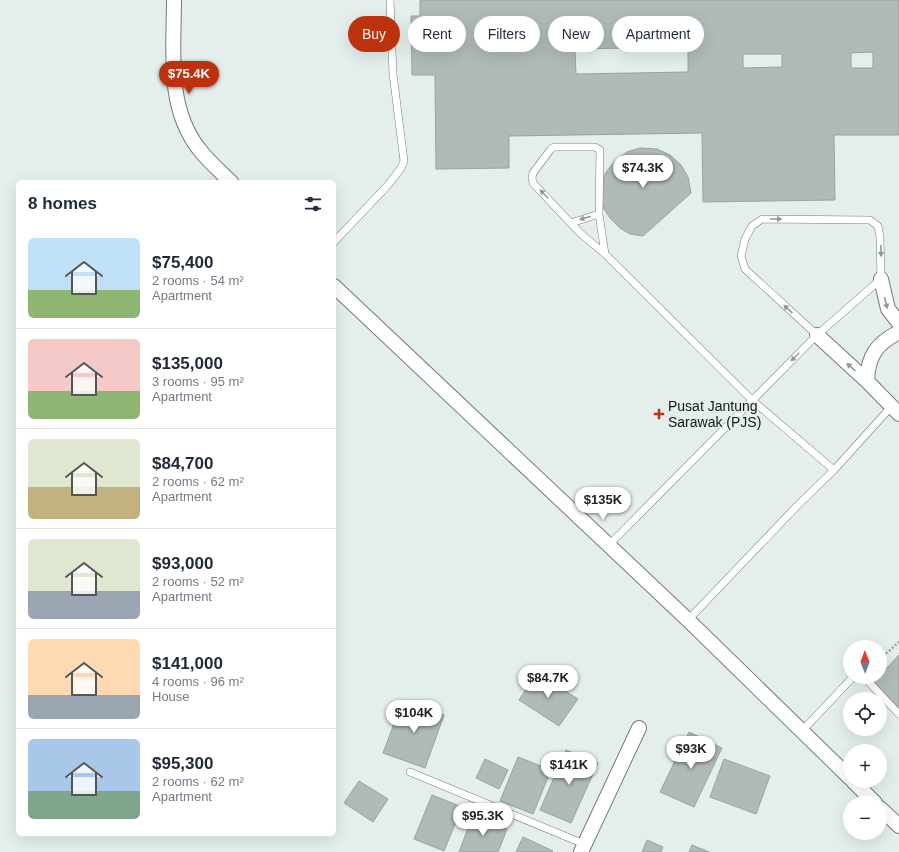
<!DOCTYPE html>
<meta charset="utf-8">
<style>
:root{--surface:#fff;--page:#f2f2f3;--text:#1f2937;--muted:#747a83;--line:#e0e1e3;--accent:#bc320f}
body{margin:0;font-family:Arial,sans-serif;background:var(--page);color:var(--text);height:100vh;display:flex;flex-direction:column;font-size:15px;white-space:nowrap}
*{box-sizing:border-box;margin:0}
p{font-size:13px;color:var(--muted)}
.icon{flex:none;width:22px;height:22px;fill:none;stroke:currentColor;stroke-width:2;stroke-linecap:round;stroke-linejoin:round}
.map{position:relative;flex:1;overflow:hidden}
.side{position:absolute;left:16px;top:180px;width:320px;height:656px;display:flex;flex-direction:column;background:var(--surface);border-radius:6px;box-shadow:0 4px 16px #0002}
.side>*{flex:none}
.hud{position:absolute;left:348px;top:16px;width:380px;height:36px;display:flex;gap:8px}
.needle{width:26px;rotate:359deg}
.controls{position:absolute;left:843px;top:640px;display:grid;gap:8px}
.controls a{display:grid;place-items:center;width:44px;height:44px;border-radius:50%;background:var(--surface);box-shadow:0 4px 16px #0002;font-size:20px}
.price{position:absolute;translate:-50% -34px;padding:0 9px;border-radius:14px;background:#fff;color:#222;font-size:13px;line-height:26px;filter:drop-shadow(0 1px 2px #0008)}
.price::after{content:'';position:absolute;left:50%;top:24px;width:12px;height:9px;margin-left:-6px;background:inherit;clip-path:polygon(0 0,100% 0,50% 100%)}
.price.active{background:var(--accent);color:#fff}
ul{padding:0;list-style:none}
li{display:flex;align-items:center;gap:12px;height:100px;padding:0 12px}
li+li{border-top:1px solid var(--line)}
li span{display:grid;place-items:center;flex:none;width:112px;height:80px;border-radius:6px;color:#555}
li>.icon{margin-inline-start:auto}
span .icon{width:48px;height:48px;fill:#fffc;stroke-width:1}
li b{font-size:17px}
h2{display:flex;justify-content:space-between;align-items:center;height:48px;padding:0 12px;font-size:17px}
.pill{padding:0 14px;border-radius:18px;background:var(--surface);box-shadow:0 4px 16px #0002;font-size:14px;line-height:36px}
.pill.active{background:var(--accent);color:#fff}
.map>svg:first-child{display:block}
</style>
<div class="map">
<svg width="899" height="852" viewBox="0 0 899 852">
<rect width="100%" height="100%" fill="#e4efed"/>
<path fill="#b0bab8" stroke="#98a2a0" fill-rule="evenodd" d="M420,0H899V135H834L835,200L703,202L702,133L509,136V168L436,169L435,75H412L411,16H420ZM688,47V72L576,74L575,49ZM873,52V68H851V53ZM743,54H782V67L743,68Z
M640,148L657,149L670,155L681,165L688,177L691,193L643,236L630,234L620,228L610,218L604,209L601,196L602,183L606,172L615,161L627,152Z
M899,655V708L874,682L878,677H880V675Z
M537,673L578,699L559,726L519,700Z
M403,700L444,715L425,768L383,753Z
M689,732L722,748L694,807L660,792Z
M566,750L598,763L571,823L540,810Z
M518,757L551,770L533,814L500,801Z
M485,759L508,770L499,789L476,778Z
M724,759L770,776L756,814L710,797Z
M359,781L388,799L373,822L344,803Z
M432,795L462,807L444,851L414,839Z
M473,815L507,829L498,852H459Z
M523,837L553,851L552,852H516Z
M647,840L663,847L661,852H642Z
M692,845L709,852H689Z"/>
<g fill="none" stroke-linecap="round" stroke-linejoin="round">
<defs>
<path id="lane" d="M599,214L605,254
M571,223L599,214L600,150L595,147H554L551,149L533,173L532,178L533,183L580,233L605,254L752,400L834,470
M334,242L388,185L401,168L404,161L393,74L390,0
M609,545L817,335L881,279L880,237L878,226L870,220L762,219L752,226L745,239L741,256L745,269L817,335
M688,620L796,507L834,470L891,407
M864,677L899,714
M802,731L853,677
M410,772L584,844"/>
<path id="street" d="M174,0C174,50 166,107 199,149C208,161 220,171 231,182
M881,279L888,309L899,323
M334,286L688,620L850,778
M817,335L867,381L899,414
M867,381C868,356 876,344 899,332
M853,781L875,803
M880,808L899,826
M581,852L639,728"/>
</defs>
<use href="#lane" stroke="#727b79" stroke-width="8"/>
<use href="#street" stroke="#727b79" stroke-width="16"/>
<path stroke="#9ba3a2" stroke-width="2.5" stroke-dasharray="2 2" stroke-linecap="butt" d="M880,659L899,642"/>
<use href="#lane" stroke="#fff" stroke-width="7"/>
<use href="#street" stroke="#fff" stroke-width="14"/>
</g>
<defs><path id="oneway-solid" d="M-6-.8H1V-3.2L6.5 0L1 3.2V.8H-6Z"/></defs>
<g fill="#959797">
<use href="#oneway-solid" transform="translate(544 194) rotate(-134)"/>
<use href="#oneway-solid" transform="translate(585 218) rotate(163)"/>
<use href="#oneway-solid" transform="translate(776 219)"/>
<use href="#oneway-solid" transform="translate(881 251) rotate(89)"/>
<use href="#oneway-solid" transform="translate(886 303) rotate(77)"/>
<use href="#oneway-solid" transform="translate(788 309) rotate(-137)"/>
<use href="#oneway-solid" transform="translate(795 357) rotate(135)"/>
<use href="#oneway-solid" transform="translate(851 367) rotate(-138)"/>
</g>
<path fill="#bc320f" stroke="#e4efed" stroke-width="1.5" d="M657 408h4v4h4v4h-4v4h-4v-4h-4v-4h4z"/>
<g text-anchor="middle" stroke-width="3.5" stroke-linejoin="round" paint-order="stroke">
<g font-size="14" fill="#141717" stroke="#e4efed" text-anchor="start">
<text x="668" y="411">Pusat Jantung<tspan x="668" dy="16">Sarawak (PJS)</tspan></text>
</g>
</g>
</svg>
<div class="controls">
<a><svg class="needle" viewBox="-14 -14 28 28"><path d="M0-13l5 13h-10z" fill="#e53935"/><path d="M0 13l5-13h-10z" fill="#747a83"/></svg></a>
<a><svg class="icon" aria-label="locate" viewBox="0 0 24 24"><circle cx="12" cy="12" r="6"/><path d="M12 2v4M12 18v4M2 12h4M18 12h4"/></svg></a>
<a>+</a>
<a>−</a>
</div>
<b class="price active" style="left:189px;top:95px">$75.4K</b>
<b class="price" style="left:643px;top:189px">$74.3K</b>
<b class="price" style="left:603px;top:521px">$135K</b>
<b class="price" style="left:548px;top:699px">$84.7K</b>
<b class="price" style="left:414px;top:734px">$104K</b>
<b class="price" style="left:691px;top:770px">$93K</b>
<b class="price" style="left:569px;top:786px">$141K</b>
<b class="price" style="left:483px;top:837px">$95.3K</b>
<div class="hud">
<a class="pill active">Buy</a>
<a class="pill">Rent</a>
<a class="pill">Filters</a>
<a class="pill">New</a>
<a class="pill">Apartment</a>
</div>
<section class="side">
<h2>8 homes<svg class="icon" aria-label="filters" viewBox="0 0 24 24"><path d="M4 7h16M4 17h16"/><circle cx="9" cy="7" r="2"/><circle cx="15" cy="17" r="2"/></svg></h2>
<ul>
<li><span style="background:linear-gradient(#bfe0f5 65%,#8fb573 0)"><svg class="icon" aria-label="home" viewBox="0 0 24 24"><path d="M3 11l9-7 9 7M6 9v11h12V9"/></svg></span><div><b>$75,400</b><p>2 rooms · 54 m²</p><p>Apartment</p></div></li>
<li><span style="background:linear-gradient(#f6c9c9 65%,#8fb573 0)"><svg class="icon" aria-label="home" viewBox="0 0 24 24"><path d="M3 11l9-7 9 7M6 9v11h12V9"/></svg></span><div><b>$135,000</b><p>3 rooms · 95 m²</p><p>Apartment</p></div></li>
<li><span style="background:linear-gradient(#dfe7d0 60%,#c2b280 0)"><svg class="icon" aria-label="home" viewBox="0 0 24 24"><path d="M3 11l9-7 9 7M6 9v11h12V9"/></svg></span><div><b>$84,700</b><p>2 rooms · 62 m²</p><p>Apartment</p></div></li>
<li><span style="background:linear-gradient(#dfe7d0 65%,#9aa5b1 0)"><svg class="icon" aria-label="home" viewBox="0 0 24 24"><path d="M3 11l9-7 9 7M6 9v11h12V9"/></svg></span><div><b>$93,000</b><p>2 rooms · 52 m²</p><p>Apartment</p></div></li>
<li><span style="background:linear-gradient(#ffd9b3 70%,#9aa5b1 0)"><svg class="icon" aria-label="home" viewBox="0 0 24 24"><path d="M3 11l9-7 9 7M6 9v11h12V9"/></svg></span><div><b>$141,000</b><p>4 rooms · 96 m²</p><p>House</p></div></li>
<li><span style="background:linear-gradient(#a9c7e8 65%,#7fa58c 0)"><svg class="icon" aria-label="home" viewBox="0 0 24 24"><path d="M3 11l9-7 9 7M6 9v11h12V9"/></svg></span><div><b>$95,300</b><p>2 rooms · 62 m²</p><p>Apartment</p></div></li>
</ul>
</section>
</div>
